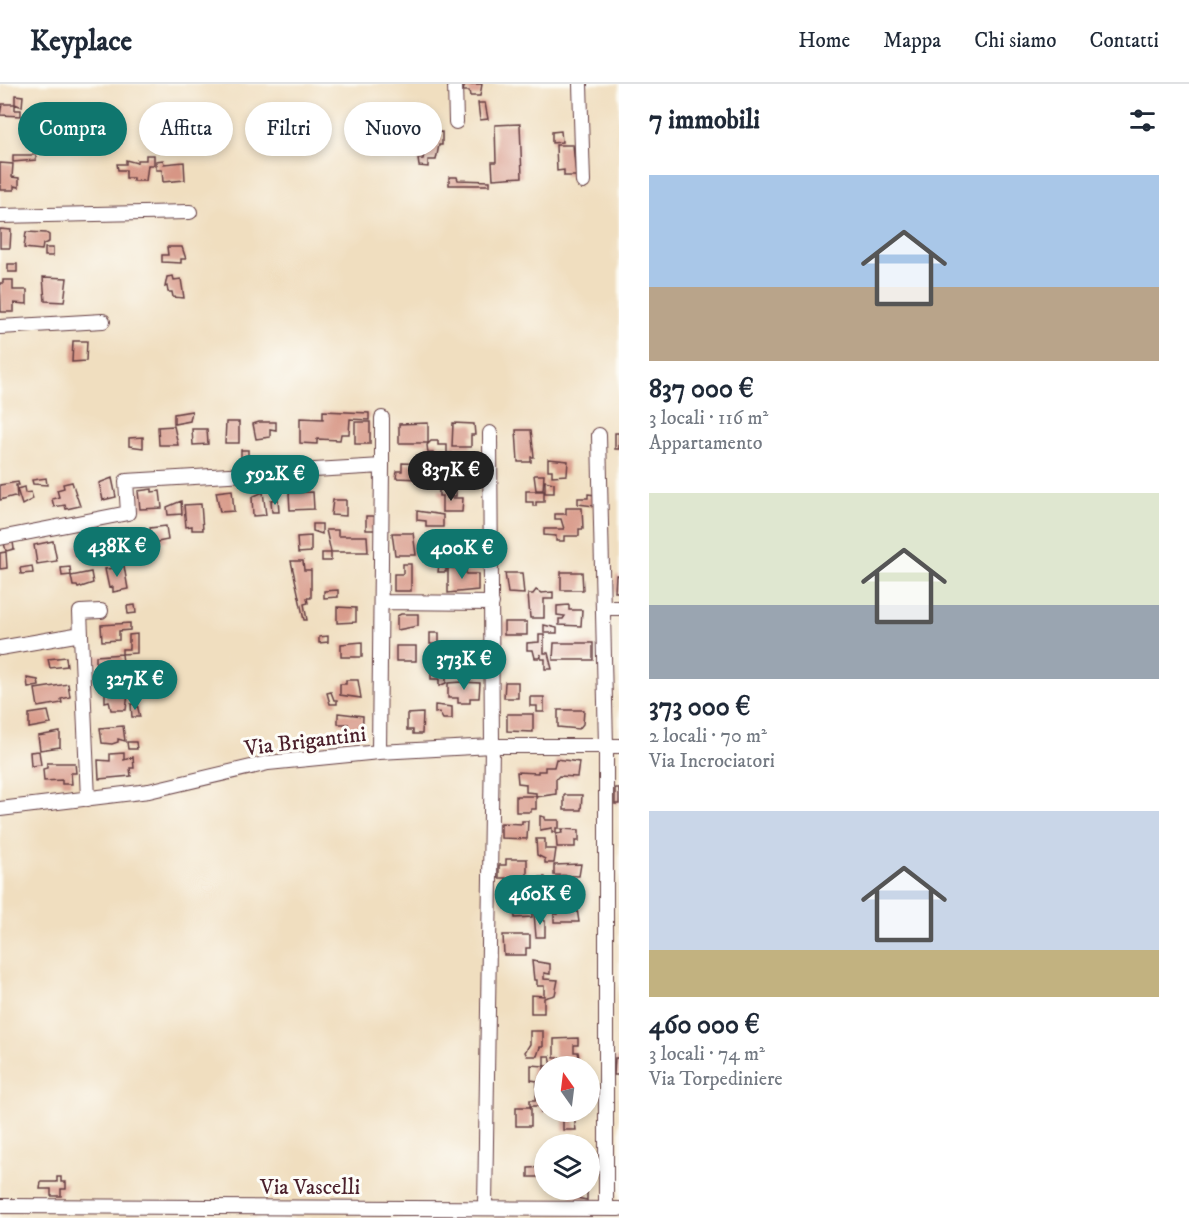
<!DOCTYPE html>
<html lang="it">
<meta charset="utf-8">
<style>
:root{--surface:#fff;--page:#f2f2f3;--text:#1f2937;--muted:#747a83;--line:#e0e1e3;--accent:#0f766e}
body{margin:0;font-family:"IM FELL DW Pica",serif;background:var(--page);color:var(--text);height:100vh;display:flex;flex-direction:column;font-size:22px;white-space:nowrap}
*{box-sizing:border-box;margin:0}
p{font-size:20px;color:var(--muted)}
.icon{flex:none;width:33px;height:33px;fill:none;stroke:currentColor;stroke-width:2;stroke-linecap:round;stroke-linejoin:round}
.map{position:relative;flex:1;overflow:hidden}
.sheet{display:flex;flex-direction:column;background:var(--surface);width:570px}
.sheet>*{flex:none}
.guide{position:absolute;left:18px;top:18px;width:510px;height:54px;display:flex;gap:12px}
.needle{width:39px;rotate:346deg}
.fabs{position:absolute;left:534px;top:972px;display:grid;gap:12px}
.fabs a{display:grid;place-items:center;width:66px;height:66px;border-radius:50%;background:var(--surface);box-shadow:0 3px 9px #0003;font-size:30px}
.price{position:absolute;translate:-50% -51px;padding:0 14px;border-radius:21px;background:var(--accent);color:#fff;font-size:20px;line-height:39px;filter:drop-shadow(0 2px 3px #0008)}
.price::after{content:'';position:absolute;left:50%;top:36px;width:18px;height:14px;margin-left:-9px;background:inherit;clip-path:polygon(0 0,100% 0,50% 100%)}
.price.current{background:#222;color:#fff}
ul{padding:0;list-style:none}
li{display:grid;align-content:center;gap:12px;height:318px;padding:0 30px}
li span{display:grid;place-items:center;height:186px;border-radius:0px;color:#555}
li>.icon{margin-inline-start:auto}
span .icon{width:108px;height:108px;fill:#fffc;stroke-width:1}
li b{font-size:26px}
h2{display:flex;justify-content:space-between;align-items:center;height:72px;padding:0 30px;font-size:26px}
.chip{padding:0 21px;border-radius:27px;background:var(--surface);box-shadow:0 3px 9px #0003;font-size:21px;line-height:54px}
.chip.current{background:var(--accent);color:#fff}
header{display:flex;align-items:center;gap:36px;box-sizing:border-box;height:84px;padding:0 30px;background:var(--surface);border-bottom:2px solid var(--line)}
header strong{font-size:28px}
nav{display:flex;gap:33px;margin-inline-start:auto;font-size:21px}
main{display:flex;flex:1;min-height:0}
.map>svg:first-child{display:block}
</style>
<header>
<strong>Keyplace</strong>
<nav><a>Home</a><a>Mappa</a><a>Chi siamo</a><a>Contatti</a></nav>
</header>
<main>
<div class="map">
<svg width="619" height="1134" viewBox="0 0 619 1134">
<rect width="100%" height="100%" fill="#fdfcf7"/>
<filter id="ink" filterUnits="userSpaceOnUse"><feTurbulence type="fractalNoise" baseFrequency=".0167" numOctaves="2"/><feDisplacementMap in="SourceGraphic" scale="12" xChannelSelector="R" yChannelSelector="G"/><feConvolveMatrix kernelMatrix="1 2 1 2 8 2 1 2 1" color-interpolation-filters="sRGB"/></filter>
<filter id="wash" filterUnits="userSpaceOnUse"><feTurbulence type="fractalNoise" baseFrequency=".008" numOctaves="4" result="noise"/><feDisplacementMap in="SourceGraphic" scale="24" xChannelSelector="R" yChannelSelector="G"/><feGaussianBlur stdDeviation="1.35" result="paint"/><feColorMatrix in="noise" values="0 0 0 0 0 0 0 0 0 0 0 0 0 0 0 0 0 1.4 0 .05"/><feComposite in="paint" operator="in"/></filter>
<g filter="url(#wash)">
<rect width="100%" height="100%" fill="#f0debf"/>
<g id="blocks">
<path fill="#d79685" d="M465,0H482L480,12H470L469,7H463Z
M15,11L23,12L22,23L15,20V26H21V32L0,31L2,20H15Z
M478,19H485L488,35L480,36Z
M520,40L522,93L493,95L492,78H496L495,41Z
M561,47L562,58L552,59V48Z
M442,48V61H439L436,76H428V83L419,82L418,75H423L425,66H427V49Z
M556,61H573L576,92H564V86L557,87Z
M13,71H36V76L13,78Z
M146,71H154V81H148L146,97H133V94H126V86H118L117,80H126V76L137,79V76H146Z
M163,76L164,80L184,78L185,96L163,98L162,86H156V77Z
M0,79L13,80L12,93L19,94V103L14,102V106H0Z
M449,93H457L458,96L490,97V101H449Z
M0,145L11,146L10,164H0Z
M26,148L46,149L49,151V158L43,160L42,166L24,164Z
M167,163H182L186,175H181V179L162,178V171H168Z
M45,164H53V172H45Z
M8,180H17V188H8Z
M173,192L174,196L181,195L184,214L173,213L172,208H168L167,202L165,203L167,193Z
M43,193L67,194L64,218L45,217Z
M3,196H13V206H27V220L14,219V228H1L0,199H3Z
M73,257H87L86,277L72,278Z
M192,327L190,337L174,340V330Z
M323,327L369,329V336L350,335L349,350H341L340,356L317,355V360L300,359V334L323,335Z
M226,338H239V359H225Z
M259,338H276V346L270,345V353L256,355L253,340Z
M355,338H370V360H355Z
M428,339V359H399V340Z
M453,339L474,340L475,351H471V363H452Z
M174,342L178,361H159L158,343Z
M192,345H207L208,360L193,361Z
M516,346H531L534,373H531V378H518Z
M615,349H619V365H615Z
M143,353V364L129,362V354Z
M431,357H438V361H447V369H452V377L445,378V384L439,385V391L427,388V376H433V369H428L427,361Z
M241,366H248V384H241Z
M548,375L568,377L567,391L552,392V386H548Z
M402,379L422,380L421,395L396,394L397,387H402Z
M443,390H462V402H443Z
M534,391H544L543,406H536Z
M46,394L47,401L33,400L32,396Z
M112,394L116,413L103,416L99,399Z
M545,397L554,399V409H545Z
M18,398L19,401H16L17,414L14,412L0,416V401Z
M72,398L80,422L66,425L65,421L54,423L52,415L59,413L57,406L64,404L63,400Z
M24,403L25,409L31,408L33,415L22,421L17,405Z
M152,405V408L160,407L162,424L140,425L138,407Z
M232,406L234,427L220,428L216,408Z
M439,406H456V412H447V414H463L462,428H442V412H439Z
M526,407H544V418H536V422H533V418H526Z
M263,408L266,431L253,432L252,413Z
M313,408L314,425L290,426L289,409Z
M588,410L595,411L594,422L578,420V414H588Z
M278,415L279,428H272L271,416Z
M333,416H346V432L331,431Z
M181,417L182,430L168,431L167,423Z
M201,420L203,446H192V442L186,443L184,421Z
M566,424H582L583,445H579V452H564V457H556V452L544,451V445H564L561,435H555V430H566Z
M417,427L443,431V443H426V437L417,436Z
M366,432H375V446H366Z
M313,440H322V450L313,447Z
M166,442L168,456L152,459L150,444Z
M326,446H338V452H367L368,468H331Z
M109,448L112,464L76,472L74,462L89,459L87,452Z
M392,449H413L416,471H395Z
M458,451L478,452L479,465L459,468Z
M311,452V468L298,469L297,453Z
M53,457L57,477L37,480L34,461Z
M13,458L14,465L6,467L4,459Z
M428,462H438L437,472H446V488H438L439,480H427Z
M136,464L137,472L122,474L121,469Z
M6,468L7,484L0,485V469Z
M322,469H331V477H322Z
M291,477H303L304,486H311V514H307L308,519L304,520L307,536H304Z
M115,479H120V483L124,482L128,505L113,508V503L109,504L105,485L116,484Z
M403,480H411V507H394V490H403Z
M458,480L466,481V490H478V506L448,509V484H458Z
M32,482L33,489L21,490L20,484Z
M70,483L71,491L62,492L61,484Z
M91,488L93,499L78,504L77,502H73L71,492Z
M561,488H582L583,506H561Z
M505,489H522L524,510L508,509Z
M616,491H619V508H615Z
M338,506V513L324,514V507Z
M536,506L541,509L553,508V515H544V534H530L528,510H533Z
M135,521L136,529L128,530L127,522Z
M569,521V526H582L581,542L559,541V535H563L565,532L557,531V522Z
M337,523L356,524V538L337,539Z
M401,530H418V542L397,546V532Z
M504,538H527V551H504Z
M130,539V546L119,547V556L102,557L101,541Z
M544,541L557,544V549H544Z
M430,549H439V560H430Z
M137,550V569L122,570V565H129V551Z
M539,551H544V569H548L552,585H545V575H541V570L539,574H535L533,566H527V559L539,558Z
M328,552V558L319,559V553Z
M362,558V573H341V560Z
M554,559H593V576H553Z
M396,562H416V577H396Z
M122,570L123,579H118L116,592L105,595L106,580H96V572Z
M66,573L67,582L50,584L48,575Z
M440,578H447V590H440Z
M431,588L446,591V599L439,602V595H431Z
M27,594L38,596L39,602L28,604Z
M346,596H358L361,614L340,611V600H346Z
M462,598L480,599L479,614H470V619H458V614H448V599Z
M505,598H518V614H504Z
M68,600L70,613L61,615L62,619L38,623L35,605Z
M121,607L128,609L126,626H111L109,617L105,618V609Z
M331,608L334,616H337V620H330L327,609Z
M530,613H544V628H537V622H530Z
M131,620H137L140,633H132Z
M435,621L452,623V635H443L439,628L435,629Z
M558,626H584L583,640L579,645L558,643Z
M48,627L51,640L29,644V630Z
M338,629L363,632L362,654H350L348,640H338Z
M423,629L422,650H413V646H407V630Z
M507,630H533V648L507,647Z
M123,642L125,657L118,655V658L112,660L102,659L100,644Z
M60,648V663L40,666L38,652Z
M127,658H136L137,665H128Z
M39,667L41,681L31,682L30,668Z
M124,669V676L133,673L134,684H130L131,692L99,695L98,676L110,677V670Z
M556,675L579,678L577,693L559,692L556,695V710L536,713V725H531V728H516V712H536V709L526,708V700L518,699L517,688L538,689V687H545V683H554Z
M47,679H75L76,689H71L72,700H62V696L44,697L43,685L47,684Z
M615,704H619V720H615Z
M564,711H582L581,726H564Z
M540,732L545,733V736H559V744H556V748H552V744L540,746Z
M522,737H528L527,755L501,754V739L522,740Z
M561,745L579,746V757H575V763H557L556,750L562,749Z
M536,755H545V765H556L554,779H545V775L537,771Z
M506,775H527V800H506V794H499V781H506Z
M581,780L579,792L554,791V781Z
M540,793H545V801H555L552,818H541V814H530V808H536V803H541Z
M517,816H531L532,833L515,834L514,817Z
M563,819H574V825H577L579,838H554V830H558V824H563Z
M534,829H540V834L545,837V853H536Z
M503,851H530V864H526V871H504Z
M532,877L550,880V890L544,889V895L558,896L555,911L544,914V929H531V911L544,912V902H537V896H534Z
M530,947H543V963H540L537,972H527L525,968L530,960Z
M578,954V961H574V968H578L579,974H554V955Z
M544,972H550L552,982H544V1029H541V1022H530V1016H536L537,997L531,996V981L544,982Z
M615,974H619V991H614Z
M516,1023H531V1042H516Z
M563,1033H574L576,1046H563Z
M561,1055H579V1060H561Z
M544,1083V1093H528V1084Z
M57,1093H61V1098H66V1105H61V1112H51V1105H40L41,1098H57Z
M571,1106H587V1116L571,1113Z"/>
</g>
</g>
<g filter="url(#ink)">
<use href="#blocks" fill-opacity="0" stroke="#633c41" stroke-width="1.5"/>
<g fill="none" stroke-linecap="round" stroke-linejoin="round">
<defs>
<path id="minor" d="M455,0L456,38
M580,0L583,98
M0,132L190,128
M0,243L103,237
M599,351L606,662V1125
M382,382V334
M0,454L128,429L126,397L382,382L379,668
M381,518L492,519
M603,524H619
M0,564L81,550
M88,715L80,528L101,527
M0,725L149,707L268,679L379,668L492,662H619
M0,1122L619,1125
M485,1124L492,662L490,349"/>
</defs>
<use href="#minor" stroke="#633c41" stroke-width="16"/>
<use href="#minor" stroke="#fff" stroke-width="14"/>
</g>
</g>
<g text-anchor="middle" stroke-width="6" stroke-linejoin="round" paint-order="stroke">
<g font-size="22" fill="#4a1f2b" stroke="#fdfcf7">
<text transform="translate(305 656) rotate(-7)" y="8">Via Brigantini</text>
<text x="310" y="1110">Via Vascelli</text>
</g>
</g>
</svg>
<div class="fabs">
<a><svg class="needle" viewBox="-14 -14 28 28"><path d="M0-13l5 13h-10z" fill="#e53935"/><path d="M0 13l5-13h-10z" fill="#747a83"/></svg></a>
<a><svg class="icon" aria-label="layers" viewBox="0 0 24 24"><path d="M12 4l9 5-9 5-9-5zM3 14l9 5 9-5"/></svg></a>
</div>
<b class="price current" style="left:451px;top:418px">837K €</b>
<b class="price" style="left:275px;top:422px">592K €</b>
<b class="price" style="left:117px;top:494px">438K €</b>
<b class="price" style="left:462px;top:496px">400K €</b>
<b class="price" style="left:464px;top:607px">373K €</b>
<b class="price" style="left:135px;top:627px">327K €</b>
<b class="price" style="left:540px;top:842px">460K €</b>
<div class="guide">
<a class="chip current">Compra</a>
<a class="chip">Affitta</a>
<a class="chip">Filtri</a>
<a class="chip">Nuovo</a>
</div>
</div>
<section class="sheet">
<h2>7 immobili<svg class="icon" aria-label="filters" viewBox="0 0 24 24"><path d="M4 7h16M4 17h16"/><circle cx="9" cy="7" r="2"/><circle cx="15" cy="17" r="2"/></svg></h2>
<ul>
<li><span style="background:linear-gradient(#a9c7e8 60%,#b9a48a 0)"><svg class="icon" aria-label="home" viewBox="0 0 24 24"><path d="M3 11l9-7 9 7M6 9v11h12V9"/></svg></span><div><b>837 000 €</b><p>3 locali · 116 m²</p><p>Appartamento</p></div></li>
<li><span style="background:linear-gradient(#dfe7d0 60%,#9aa5b1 0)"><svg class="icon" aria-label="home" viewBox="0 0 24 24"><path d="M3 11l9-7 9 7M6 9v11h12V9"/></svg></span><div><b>373 000 €</b><p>2 locali · 70 m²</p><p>Via Incrociatori</p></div></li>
<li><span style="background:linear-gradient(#c9d6e8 75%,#c2b280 0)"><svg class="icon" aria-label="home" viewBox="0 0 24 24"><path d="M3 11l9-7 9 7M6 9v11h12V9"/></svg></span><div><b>460 000 €</b><p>3 locali · 74 m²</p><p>Via Torpediniere</p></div></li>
</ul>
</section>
</main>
